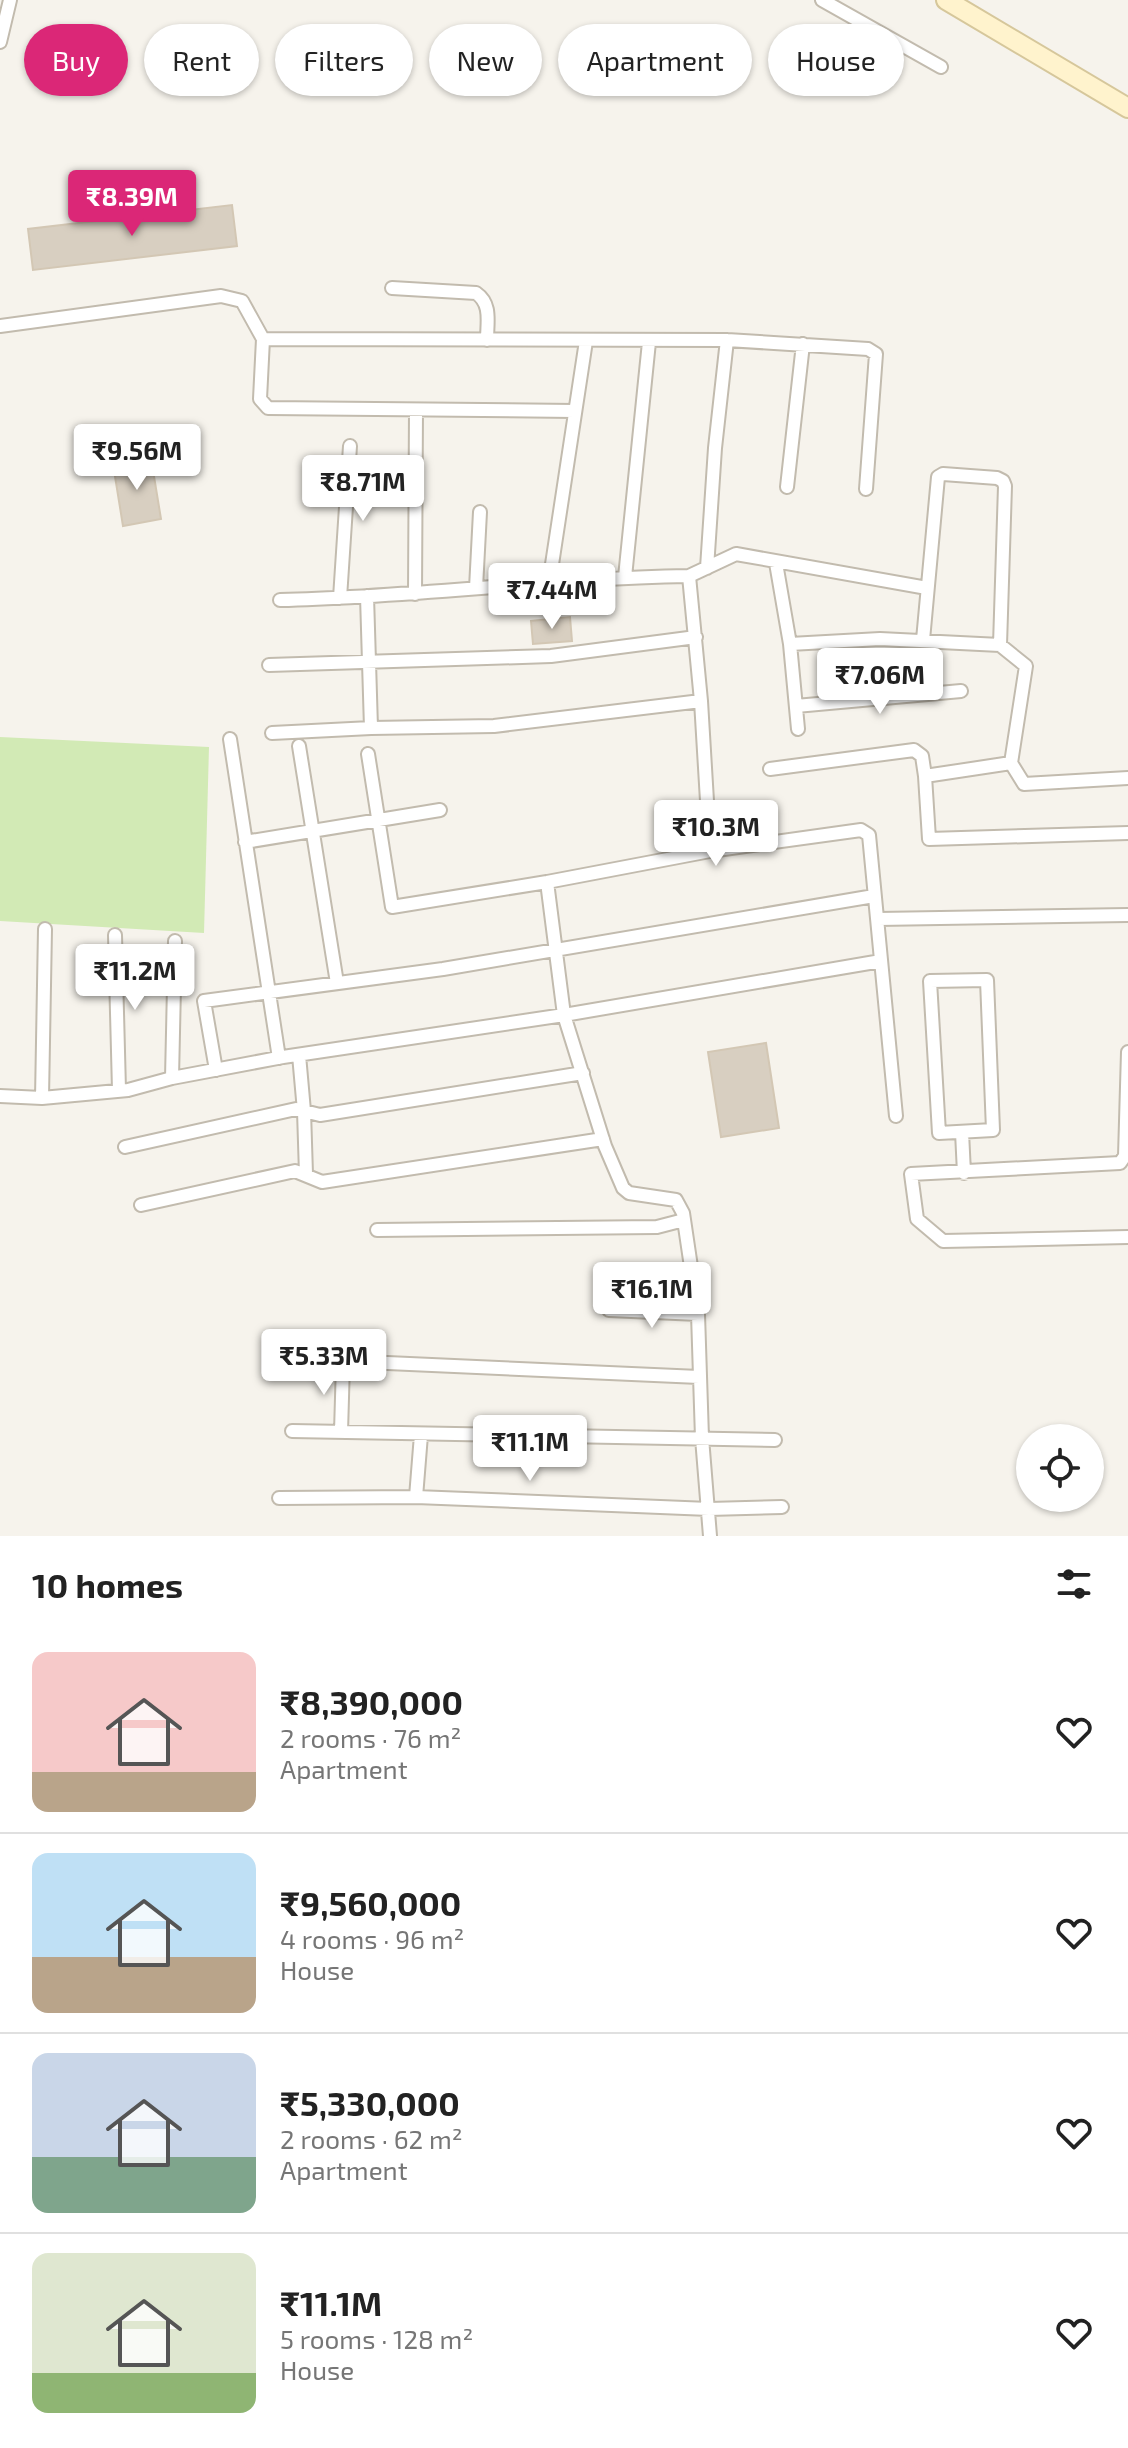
<!DOCTYPE html>
<meta charset="utf-8">
<style>
:root{--surface:#fff;--page:#f2f2f2;--text:#222;--muted:#767676;--line:#e0e0e0;--accent:#db2777}
body{margin:0;font-family:"Exo 2",sans-serif;background:var(--page);color:var(--text);height:100vh;display:flex;flex-direction:column;font-size:30px;white-space:nowrap}
*{box-sizing:border-box;margin:0}
p{font-size:26px;color:var(--muted)}
.icon{flex:none;width:44px;height:44px;fill:none;stroke:currentColor;stroke-width:2;stroke-linecap:round;stroke-linejoin:round}
.map{position:relative;height:1536px;overflow:hidden}
.drawer{display:flex;flex-direction:column;background:var(--surface);flex:1}
.drawer>*{flex:none}
.banner{position:absolute;left:24px;top:24px;width:1080px;height:72px;display:flex;gap:16px}
.fabs{position:absolute;left:1016px;top:1424px;display:grid;gap:16px}
.fabs a{display:grid;place-items:center;width:88px;height:88px;border-radius:50%;background:var(--surface);box-shadow:0 2px 6px #0004;font-size:40px}
.price{position:absolute;translate:-50% -68px;padding:0 18px;border-radius:8px;background:#fff;color:#222;font-size:26px;line-height:52px;filter:drop-shadow(0 2px 4px #0008)}
.price::after{content:'';position:absolute;left:50%;top:48px;width:24px;height:18px;margin-left:-12px;background:inherit;clip-path:polygon(0 0,100% 0,50% 100%)}
.price.on{background:var(--accent);color:#fff}
ul{padding:0;list-style:none}
li{display:flex;align-items:center;gap:24px;height:200px;padding:0 32px}
li+li{border-top:2px solid var(--line)}
li span{display:grid;place-items:center;flex:none;width:224px;height:160px;border-radius:16px;color:#555}
li>.icon{margin-inline-start:auto}
span .icon{width:96px;height:96px;fill:#fffc;stroke-width:1}
li b{font-size:34px}
h2{display:flex;justify-content:space-between;align-items:center;height:96px;padding:0 32px;font-size:34px}
.chip{padding:0 28px;border-radius:36px;background:var(--surface);box-shadow:0 2px 6px #0004;font-size:28px;line-height:72px}
.chip.on{background:var(--accent);color:#fff}
.map>svg:first-child{display:block}
</style>
<div class="map">
<svg width="1128" height="1536" viewBox="0 0 1128 1536">
<rect width="100%" height="100%" fill="#f6f3ec"/>
<path fill="#d2eab5" d="M0,737L209,747L204,933L0,921Z"/>
<path fill="#d8cfc1" stroke="#d3c7b4" stroke-width="2" d="M232,205L237,246L33,270L28,229Z
M151,458L161,519L123,526L113,464Z
M570,617L572,641L533,644L531,621Z
M766,1043L779,1128L721,1137L708,1052Z"/>
<g fill="none" stroke-linecap="round" stroke-linejoin="round">
<defs>
<path id="street" d="M822,0L941,67
M0,42L10,0
M392,288L476,293C492,304 487,322 487,340
M0,326L221,296L242,301L263,339L260,399L268,408L575,411
M263,339L727,340L868,349L876,354L866,489
M787,487L803,344
M776,563L790,644L798,729
M707,568L715,448L727,340
M625,577L649,342
M549,584L586,341
M476,588L480,512
M415,594L416,410
M367,596L371,728
M340,598L350,446
M280,600C416,597 552,578 689,576
M923,640L938,477L943,474L997,478L1003,481L1005,486L1000,645
M790,644L880,639L1000,645L1026,666L1011,763L1024,784L1128,778
M269,665L551,656L696,637
M796,706L961,691
M272,733L371,728L494,726L701,701
M230,739L279,1058
M299,746L337,983
M368,754L392,907L547,882L710,851L701,701L689,576L736,554L927,588
M770,769L914,750L922,756L925,776L1011,763
M925,776L929,839L1128,833
M245,842L440,810
M710,851L861,830L869,835L896,1116
M547,882L564,1015L605,1146L623,1188L629,1193L676,1200L683,1213L698,1314L702,1438L710,1536
M878,919L1128,915
M115,935L119,1090
M987,980L993,1130L939,1133L930,981Z
M1128,1052L1125,1156H1128
M299,1055L304,1111L306,1174
M216,1070L204,1001L443,969L874,896
M172,1078L175,941
M0,1096L42,1098L128,1090L172,1078L283,1057L564,1015L881,961
M42,1098L45,929
M962,1132L964,1173
M125,1147L296,1109L320,1115L583,1073
M1125,1156L1120,1163L911,1174L917,1219L943,1241L1128,1237
M141,1205L295,1171L322,1182L603,1139
M377,1230L657,1227L684,1220
M609,1310L698,1314
M298,1359L699,1377
M292,1431L775,1440
M341,1432L343,1363
M416,1497L421,1435
M279,1498L416,1497L709,1509L782,1507"/>
<path id="secondary" d="M946,0L1128,108"/>
</defs>
<use href="#street" stroke="#c2bbae" stroke-width="16"/>
<use href="#secondary" stroke="#d6c79b" stroke-width="22"/>
<use href="#street" stroke="#fff" stroke-width="12"/>
<use href="#secondary" stroke="#fff3cd" stroke-width="18"/>
</g>
</svg>
<div class="fabs">
<a><svg class="icon" aria-label="locate" viewBox="0 0 24 24"><circle cx="12" cy="12" r="6"/><path d="M12 2v4M12 18v4M2 12h4M18 12h4"/></svg></a>
</div>
<b class="price on" style="left:132px;top:238px">₹8.39M</b>
<b class="price" style="left:137px;top:492px">₹9.56M</b>
<b class="price" style="left:363px;top:523px">₹8.71M</b>
<b class="price" style="left:552px;top:631px">₹7.44M</b>
<b class="price" style="left:880px;top:716px">₹7.06M</b>
<b class="price" style="left:716px;top:868px">₹10.3M</b>
<b class="price" style="left:135px;top:1012px">₹11.2M</b>
<b class="price" style="left:652px;top:1330px">₹16.1M</b>
<b class="price" style="left:324px;top:1397px">₹5.33M</b>
<b class="price" style="left:530px;top:1483px">₹11.1M</b>
<div class="banner">
<a class="chip on">Buy</a>
<a class="chip">Rent</a>
<a class="chip">Filters</a>
<a class="chip">New</a>
<a class="chip">Apartment</a>
<a class="chip">House</a>
</div>
</div>
<section class="drawer">
<h2>10 homes<svg class="icon" aria-label="filters" viewBox="0 0 24 24"><path d="M4 7h16M4 17h16"/><circle cx="9" cy="7" r="2"/><circle cx="15" cy="17" r="2"/></svg></h2>
<ul>
<li><span style="background:linear-gradient(#f6c9c9 75%,#b9a48a 0)"><svg class="icon" aria-label="home" viewBox="0 0 24 24"><path d="M3 11l9-7 9 7M6 9v11h12V9"/></svg></span><div><b>₹8,390,000</b><p>2 rooms · 76 m²</p><p>Apartment</p></div><svg class="icon" aria-label="heart" viewBox="0 0 24 24"><path d="M12 20l-8-8c-3-5 5-10 8-4 3-6 11-1 8 4z"/></svg></li>
<li><span style="background:linear-gradient(#bfe0f5 65%,#b9a48a 0)"><svg class="icon" aria-label="home" viewBox="0 0 24 24"><path d="M3 11l9-7 9 7M6 9v11h12V9"/></svg></span><div><b>₹9,560,000</b><p>4 rooms · 96 m²</p><p>House</p></div><svg class="icon" aria-label="heart" viewBox="0 0 24 24"><path d="M12 20l-8-8c-3-5 5-10 8-4 3-6 11-1 8 4z"/></svg></li>
<li><span style="background:linear-gradient(#c9d6e8 65%,#7fa58c 0)"><svg class="icon" aria-label="home" viewBox="0 0 24 24"><path d="M3 11l9-7 9 7M6 9v11h12V9"/></svg></span><div><b>₹5,330,000</b><p>2 rooms · 62 m²</p><p>Apartment</p></div><svg class="icon" aria-label="heart" viewBox="0 0 24 24"><path d="M12 20l-8-8c-3-5 5-10 8-4 3-6 11-1 8 4z"/></svg></li>
<li><span style="background:linear-gradient(#dfe7d0 75%,#8fb573 0)"><svg class="icon" aria-label="home" viewBox="0 0 24 24"><path d="M3 11l9-7 9 7M6 9v11h12V9"/></svg></span><div><b>₹11.1M</b><p>5 rooms · 128 m²</p><p>House</p></div><svg class="icon" aria-label="heart" viewBox="0 0 24 24"><path d="M12 20l-8-8c-3-5 5-10 8-4 3-6 11-1 8 4z"/></svg></li>
</ul>
</section>
